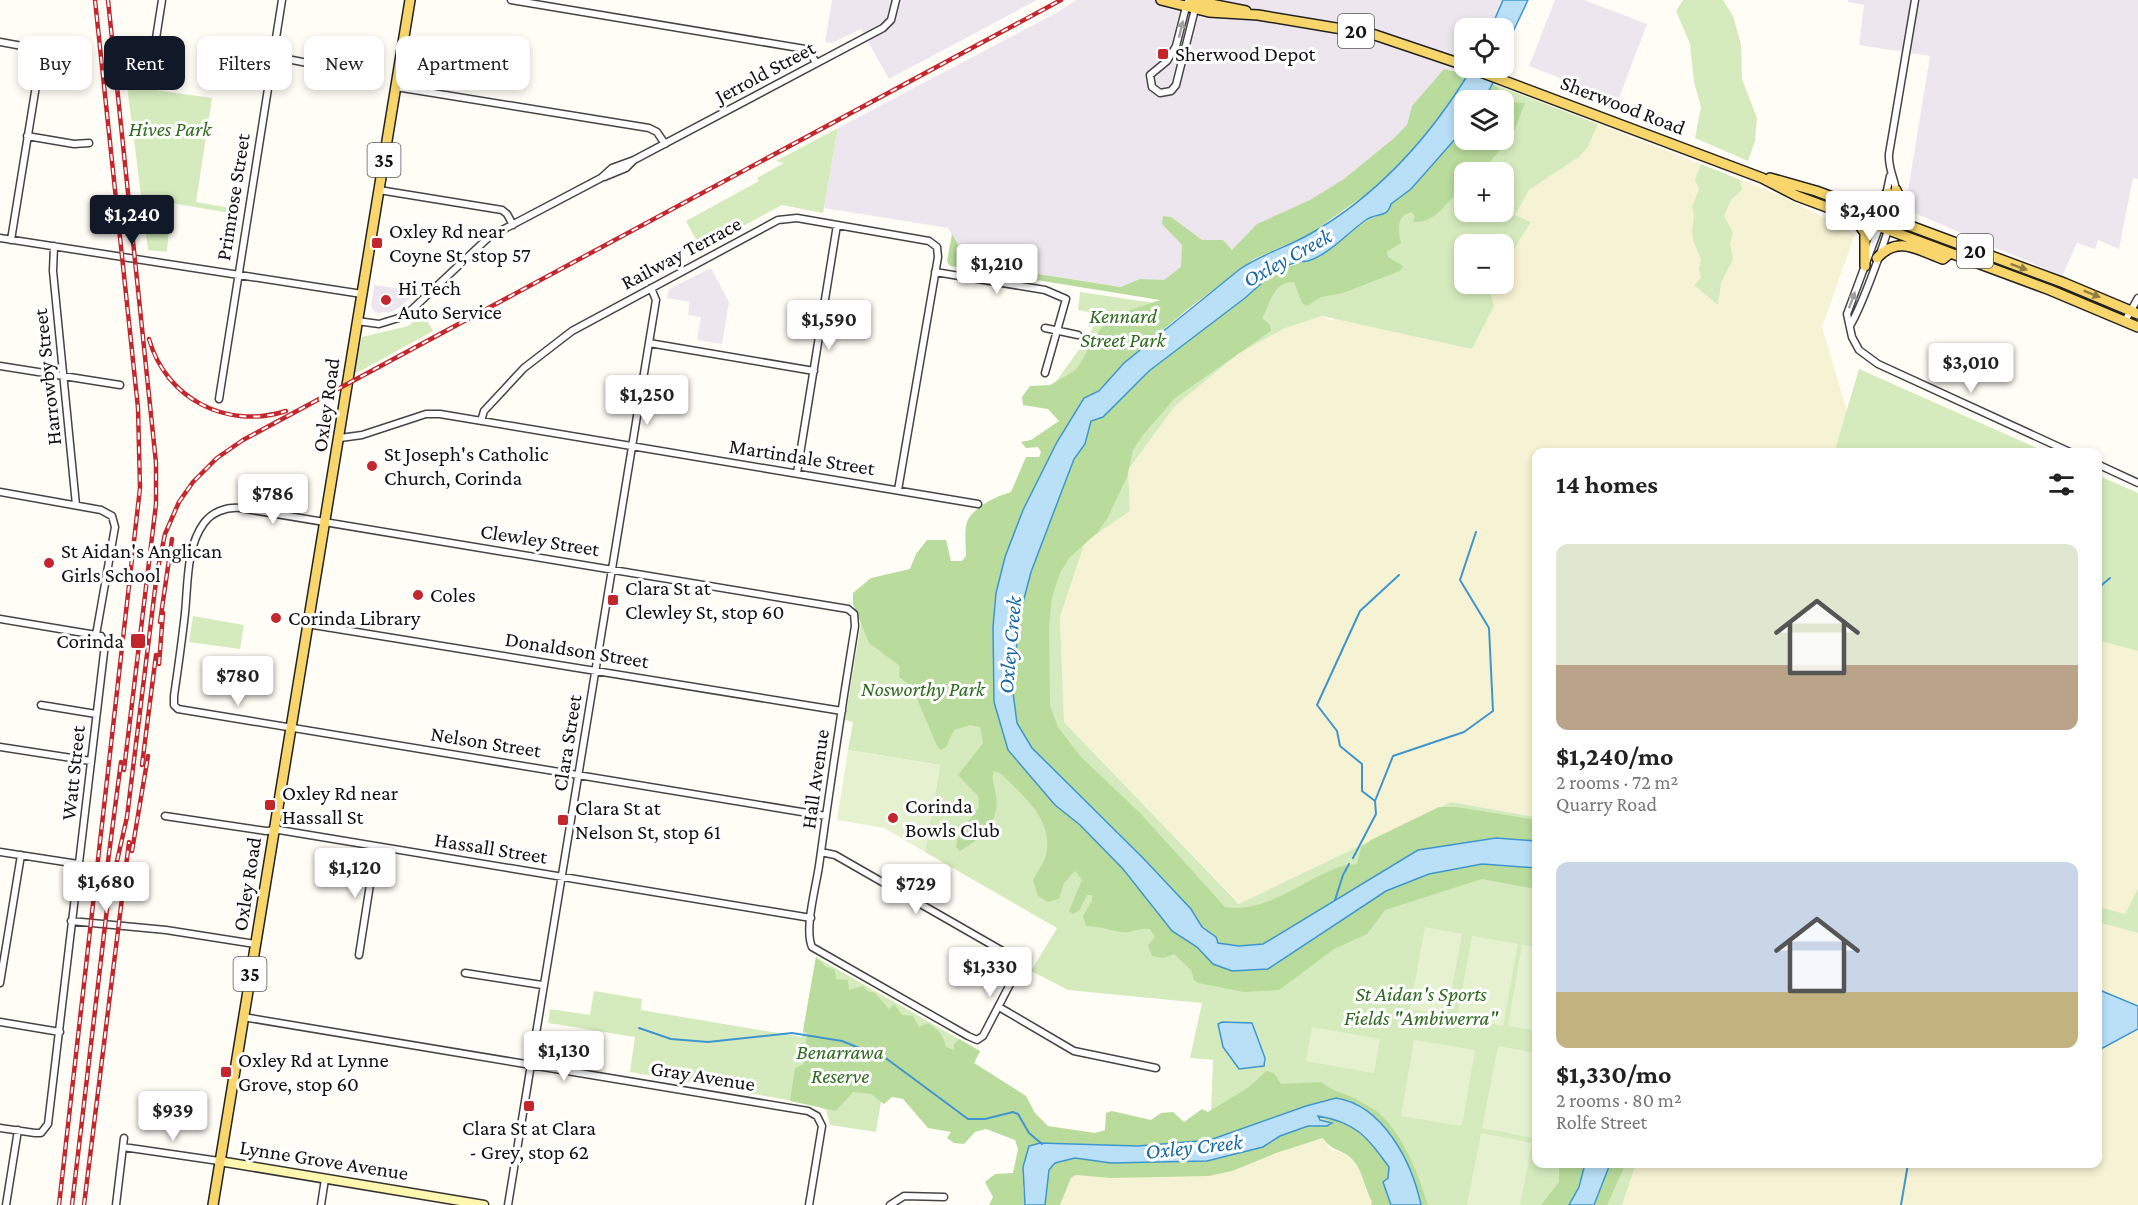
<!DOCTYPE html>
<meta charset="utf-8">
<style>
:root{--surface:#fff;--page:#f6f6f6;--text:#222;--muted:#767676;--accent:#111827}
body{margin:0;font-family:"Crimson Pro",serif;background:var(--page);color:var(--text);height:100vh;display:flex;flex-direction:column;font-size:22px;white-space:nowrap}
*{box-sizing:border-box;margin:0}
p{font-size:20px;color:var(--muted)}
.icon{flex:none;width:33px;height:33px;fill:none;stroke:currentColor;stroke-width:2;stroke-linecap:round;stroke-linejoin:round}
.map{position:relative;flex:1;overflow:hidden}
.details{position:absolute;left:1532px;top:448px;width:570px;height:720px;display:flex;flex-direction:column;background:var(--surface);border-radius:12px;box-shadow:0 3px 9px #0003}
.details>*{flex:none}
.guide{position:absolute;left:18px;top:36px;width:570px;height:54px;display:flex;gap:12px}
.fabs{position:absolute;left:1454px;top:18px;display:grid;gap:12px}
.fabs a{display:grid;place-items:center;width:60px;height:60px;border-radius:12px;background:var(--surface);box-shadow:0 3px 9px #0003;font-size:30px}
.price{position:absolute;translate:-50% -51px;padding:0 14px;border-radius:6px;background:#fff;color:#222;font-size:20px;line-height:39px;filter:drop-shadow(0 2px 3px #0008)}
.price::after{content:'';position:absolute;left:50%;top:36px;width:18px;height:14px;margin-left:-9px;background:inherit;clip-path:polygon(0 0,100% 0,50% 100%)}
.price.active{background:var(--accent);color:#fff}
ul{padding:0;list-style:none}
li{display:grid;align-content:center;gap:12px;height:318px;padding:0 24px}
li span{display:grid;place-items:center;height:186px;border-radius:12px;color:#555}
li>.icon{margin-inline-start:auto}
span .icon{width:108px;height:108px;fill:#fffc;stroke-width:1}
li b{font-size:26px}
h2{display:flex;justify-content:space-between;align-items:center;height:72px;padding:0 24px;font-size:26px}
.tag{padding:0 21px;border-radius:12px;background:var(--surface);box-shadow:0 3px 9px #0003;font-size:21px;line-height:54px}
.tag.active{background:var(--accent);color:#fff}
.map>svg:first-child{display:block}
</style>
<div class="map">
<svg width="2138" height="1205" viewBox="0 0 2138 1205">
<rect width="100%" height="100%" fill="#fffdf5"/>
<path fill="#eee6ef" d="M832,0H1037L889,79L861,29L832,43L825,42Z
M1076,0H1503L1491,28H1464V68H1472L1461,86L1386,180L1154,292L969,263L948,228L824,208L838,128L1056,13Z
M1555,0H1584L1647,24L1618,101L1529,66Z
M1848,0H2138V179L2133,178L2119,249L2098,240L2095,249L2077,243L2062,276L1905,209L1930,56L1859,45L1864,5L1848,2Z
M711,268L729,302L722,344L697,340L701,317L688,315L690,302L667,298L669,289Z
M374,285L416,291L403,305L392,312L375,313L371,307Z"/>
<path fill="#f6f3d4" d="M1598,124L1782,196L1855,234L1822,327L1847,411L1834,453H1536V817L1451,802L1240,904L1064,722L1060,617L1085,542L1130,511L1128,470L1175,406L1238,354L1283,329L1322,316L1331,320L1489,290L1493,284H1503V267L1531,222L1514,215L1529,190L1579,157L1588,147Z
M2097,640L2138,651V888L2125,914L2097,906Z
M2097,922L2138,933V1205H1622L1636,1164H2097Z
M1324,1138L1329,1148L1349,1156L1364,1174L1366,1191L1373,1201L1371,1205H1060L1071,1178L1076,1175L1110,1178L1276,1153Z"/>
<path fill="#d5ebbd" fill-rule="evenodd" d="M1683,0H1723L1733,16L1741,44L1742,79L1757,118L1755,141L1748,161L1695,138L1701,107L1694,82L1690,44L1676,11Z
M123,54L139,57L140,78L143,82L152,84L155,90L212,98L196,202L237,209L236,214L171,203L167,252L148,250Z
M1493,84L1598,124L1588,147L1579,157L1529,190L1515,215L1531,222L1503,267V244H1464V284H1493L1489,290L1494,306L1472,349L1322,316L1283,329L1238,354L1175,406L1128,470L1130,511L1085,542L1060,617L1064,722L1239,904L1451,802L1536,817V841L1496,838L1263,944L1052,769L1016,653L1091,421L1464,140H1503V100H1484ZM1464,172H1503V212H1464Z
M838,128L823,213L782,205L701,249L686,221L759,181L757,178L784,163L776,161Z
M1701,164L1740,180L1742,190L1731,200L1724,216L1733,233L1730,243L1733,259L1721,283L1718,305L1694,285L1701,278L1699,269L1701,259C1697,251 1692,240 1692,231C1693,220 1696,218 1692,207L1699,189L1695,180Z
M1080,292L1189,308L1055,383L1090,334L1098,314L1078,310Z
M424,314L433,331L353,375L362,337L408,326Z
M1859,369L2048,453H1834Z
M2097,475L2138,493V651L2097,640Z
M864,605L993,627L1172,931L1386,891L1536,868V1164H1585L1569,1205H1421L1389,1134L1210,1140L1213,1060L1190,1058L1202,1003L1068,990L1031,971L1057,928L925,852L940,765L848,750L853,722L845,720Z
M193,616L244,625L240,649L189,642Z
M2138,888V933L2097,922V906L2125,914Z
M816,957L980,1051L974,1063L1026,1096L1018,1114L888,1060L876,1132L830,1125L826,1110L816,1105L630,1072L635,1037L548,1023L550,1009L590,1015L594,991L642,999L641,1010L802,1037Z
M1610,1164H1636L1622,1205H1594Z"/>
<path fill="#b9dc9c" d="M1444,69L1468,75L1418,147L1386,180L1310,234L1254,259L1189,308L1124,363L1099,392L1084,398L1023,510L1005,557L996,593L993,627L994,702L1008,750L1055,805L1080,825L1123,869L1172,931L1197,947L1213,964L1268,969L1386,891L1429,874L1482,864L1536,868V889L1482,879L1385,910L1367,934L1334,949L1279,990L1244,992L1198,983L1194,980L1191,970L1174,954L1163,958L1152,956L1148,945L1155,937L1150,929C1139,927 1130,934 1121,932C1108,930 1099,926 1086,926L1083,916L1092,901V895H1087L1079,911L1073,914L1069,911L1082,880L1075,871L1064,883L1059,899L1048,902L1038,896L1033,880C1037,872 1044,863 1046,855C1054,819 1022,795 1000,773L994,771C991,778 994,786 996,794C1001,822 981,839 960,851L956,847L958,835L979,807L978,796L958,775L983,743L980,727L970,725L954,730L946,747L941,750L937,746L912,687L899,677L900,666L869,643L853,604V593L871,578L910,569L916,554L927,540H946L951,561H962L966,556C966,546 964,531 967,522C973,507 997,496 1011,492L1026,457H1039L1041,452L1038,447L1026,448L1021,442L1031,440L1059,421L1048,409L1023,405L1022,397L1030,386L1050,385L1076,370L1107,318L1160,300L950,266L947,261L952,234L969,263L1121,287L1140,279L1164,280L1181,267L1182,245L1162,224L1163,216L1171,217L1202,240H1223L1232,250L1257,224L1310,200L1344,179L1393,139L1407,125L1412,106Z
M1493,84L1514,102L1525,103L1513,134L1484,169L1464,172V189C1445,199 1440,223 1413,222L1415,217L1412,212C1396,215 1398,230 1401,243L1387,252L1388,257L1403,266L1400,271L1343,293L1321,297L1307,306L1302,303L1294,282C1273,281 1271,303 1262,318L1270,325L1271,331L1175,398L1143,435L1133,450L1127,477L1108,517L1098,532L1070,557L1060,573L1052,597L1049,627L1050,706L1058,727L1080,756L1141,814L1225,907C1265,913 1299,883 1334,869C1341,866 1349,865 1357,864L1361,847L1371,840L1439,807H1457L1536,820V841L1496,838L1418,850L1263,944L1239,946L1218,943L1216,937L1202,927L1191,909L1032,748L1017,723L1010,670L1016,653L1019,618L1031,572L1074,459L1085,444L1091,421L1103,416L1149,371L1245,298L1264,281L1272,270C1293,267 1320,257 1337,243C1354,230 1368,218 1389,211L1391,204L1411,189L1464,128V140H1503V100H1484Z
M816,957L825,966L835,970L836,979L848,980L849,990L863,986L869,992H874L889,1009L894,1004L902,1015L913,1016L919,1027L928,1023C939,1030 943,1035 946,1047L954,1050V1044L959,1039L980,1051L974,1063L1026,1096L1035,1113L1048,1126L1095,1133L1105,1130L1106,1113L1112,1111L1151,1120L1161,1113L1173,1112L1184,1122L1202,1109L1208,1112L1249,1087L1266,1071L1274,1073L1281,1084L1321,1082C1333,1092 1346,1093 1358,1100C1365,1105 1375,1109 1381,1115C1405,1138 1418,1174 1428,1205H1421L1406,1162L1389,1134L1376,1118L1360,1105L1349,1100L1336,1098L1306,1106L1210,1140L1138,1146L1040,1143L1029,1147L1023,1188L1025,1205H989L993,1197L985,1182L995,1174L1013,1173L1018,1149L1015,1140L986,1129L975,1132L964,1144L954,1143L947,1138L951,1132L928,1128L903,1099L892,1097L884,1104L871,1094L853,1092L836,1111L790,1101L795,1068L804,1064L799,1052L806,1043L807,1033L803,1031Z
M1317,1116C1355,1122 1366,1137 1389,1167L1388,1178L1383,1182L1391,1205H1371L1372,1201C1363,1186 1364,1171 1351,1158C1341,1149 1331,1151 1323,1138L1276,1153L1232,1171L1209,1176L1110,1178L1076,1175L1071,1178L1060,1205H1045L1049,1170L1055,1163L1075,1158L1111,1163L1207,1161L1263,1147L1280,1136L1308,1126H1327L1331,1122Z
M1559,1164H1585L1579,1187L1569,1205H1541L1559,1182Z
M1610,1164H1624L1623,1170L1607,1205H1594Z"/>
<path fill="#e6f2cf" d="M848,750L940,765L925,852L884,828L837,820Z
M1425,927L1462,934L1447,1015L1410,1009Z
M1472,936L1518,944L1503,1026L1457,1018Z
M1522,945L1536,947V1031L1508,1026Z
M1312,1027L1380,1039L1374,1073L1306,1061Z
M1414,1040L1475,1050L1462,1126L1401,1116Z
M1498,1046L1536,1053L1534,1138L1482,1128Z
M1481,1133L1532,1143L1520,1205H1467Z"/>
<path fill="#b9e0f7" stroke="#3f96cf" stroke-width="1.5" d="M1503,0H1528L1509,40L1503,45V28H1491Z
M1472,68H1499V71L1484,100H1464V129L1411,189L1391,204C1387,219 1377,212 1366,220C1347,233 1330,254 1308,261C1304,262 1298,261 1294,263C1285,266 1282,270 1272,270L1264,281L1245,298L1149,371L1103,417L1091,421L1085,444L1074,459L1031,572L1019,618L1016,653L1010,670L1017,723L1032,748L1144,859L1191,909L1202,927L1216,937L1218,943L1239,946L1263,944L1418,850L1496,838L1536,841V868L1482,864L1429,874L1386,891L1268,969L1232,971L1213,964L1197,947L1172,931L1123,869L1080,825L1055,805L1008,750L994,702L993,627L996,593L1005,557L1023,510L1057,442L1084,398L1099,391L1124,363L1240,269C1262,254 1287,247 1310,234C1380,194 1431,136 1472,68Z
M2097,989L2138,1006V1029L2099,1050Z
M1222,1022L1252,1023L1265,1058L1264,1066L1239,1069L1223,1047L1218,1024Z
M1336,1098C1383,1105 1412,1162 1421,1205H1391L1383,1182L1388,1178L1389,1167C1367,1137 1356,1122 1318,1116L1320,1120L1332,1123L1327,1126H1308L1280,1136L1263,1147L1207,1161L1111,1163L1075,1158L1055,1163L1049,1170L1045,1205H1025L1023,1167L1029,1146L1040,1143L1138,1146L1210,1140L1306,1106Z
M1585,1164H1610L1594,1205H1569L1579,1187Z"/>
<g fill="none" stroke-linecap="round" stroke-linejoin="round">
<path stroke="#3f96cf" stroke-width="2" d="M2097,589L2110,578
M1375,801L1362,791V764L1340,746L1337,731L1317,705L1360,611L1399,575
M1353,858L1376,814L1375,801L1393,756L1464,732L1493,711L1489,628L1460,580L1476,532
M1335,900L1343,875L1349,864
M639,1028L671,1039L708,1042L792,1033L842,1041L887,1059L968,1119H985L1013,1112L1018,1114L1029,1133L1042,1144
M1901,1205L1908,1164"/>
<defs>
<path id="street" d="M511,0L805,49L810,52L816,63
M1187,3L1176,46L1167,61L1150,75L1152,87L1160,93L1171,91L1176,85L1196,5
M0,42L33,48L40,61L11,240
M272,56L363,74
M152,64L162,0
M396,87L649,128L657,132L665,144
M27,136L74,144L89,143
M1890,176L1879,228L1847,314L1852,337L1859,350L1878,364L2072,453
M604,177L626,168L634,160
M379,190L502,210L507,214L513,225
M0,238L362,294
M54,246L53,271L76,505
M935,272L1045,290L1066,299L1045,373
M357,321L379,324L405,316L489,237L601,178L612,168L634,160L883,28L891,20L896,0
M2125,321L2138,298
M1850,326C1862,305 1899,210 1896,190C1894,177 1888,168 1889,154L1915,0
M1045,328L1078,335
M649,343L814,371
M0,366L120,385
M219,399L282,0
M481,421L484,411L524,368L572,331L778,220L797,218L929,241L937,247L938,257L898,490
M340,438L362,435L426,414H440L978,504
M2097,464L2138,483
M797,473L837,225
M0,492L101,510L112,516L115,527L96,635
M0,619L96,635L101,636L105,644L48,1124L41,1133H35L0,1128
M307,624L842,711
M41,705L96,714
M0,747L91,761
M165,816L266,831L279,830L811,918
M0,852L78,864
M821,852L835,855L1013,957L1020,965L983,1036L977,1040L968,1036L812,947C804,929 816,887 819,866C830,786 842,706 855,626L854,614L848,609L240,508C226,507 212,512 204,523C186,547 188,585 185,613C182,641 178,668 174,696V705L178,709L826,816
M71,921L166,930L255,944
M359,955L376,846
M465,973L542,985
M0,983L21,855
M999,1007L1074,1051L1156,1068
M243,1017L808,1111L817,1116L822,1126L809,1205
M0,1022L60,1032
M123,1147L219,1161
M6,1205L18,1130
M116,1205L124,1138
M321,1205L325,1179
M508,1205L656,300L651,288
M890,1205L904,1196L944,1197"/>
<path id="secondary" d="M219,1161L484,1205"/>
<path id="primary" d="M1161,0L1209,12L1258,15L1372,34L1464,65
M1191,0L1246,11
M1470,68L1762,178L1797,196L2050,290L2138,327
M1770,178L1816,191L2064,283L2138,314
M1896,190C1902,201 1900,213 1906,225
M1844,199C1860,198 1875,206 1888,193
M1856,220L1865,233V266
M1877,258C1898,235 1918,250 1943,259L1949,254
M213,1205L410,0"/>
</defs>
<use href="#street" stroke="#444" stroke-width="9"/>
<use href="#secondary" stroke="#333" stroke-width="11"/>
<use href="#primary" stroke="#222" stroke-width="12"/>
<use href="#street" stroke="#fff" stroke-width="6"/>
<use href="#secondary" stroke="#fff6b0" stroke-width="8"/>
<use href="#primary" stroke="#f9d66b" stroke-width="9"/>
<defs>
<path id="rail" d="M108,0L156,463V504L124,770
M149,339C166,399 227,430 286,411
M160,622L172,539
M159,664L163,613
M142,765L156,655
M132,851L148,756
M107,869L121,762
M108,901L127,817L157,573L165,534L179,502L193,482L217,458L243,440L1061,0
M59,1205L140,488L138,408L95,0
M72,1205L109,892
M84,1205L129,842"/>
</defs>
<use href="#rail" stroke="#c4262e" stroke-width="4.5"/>
<use href="#rail" stroke="#fff" stroke-width="2" stroke-dasharray="7" stroke-linecap="butt"/>
</g>
<defs><path id="oneway-solid" d="M-6-.8H1V-3.2L6.5 0L1 3.2V.8H-6Z" transform="scale(1.5)"/></defs>
<g fill="#a0a0a0">
<use href="#oneway-solid" transform="translate(1181 29) rotate(-77)"/>
<use href="#oneway-solid" transform="translate(1852 300) rotate(-70)"/>
</g>
<g fill="#917d42">
<use href="#oneway-solid" transform="translate(2019 267) rotate(20)"/>
<use href="#oneway-solid" transform="translate(2092 294) rotate(22)"/>
</g>
<g fill="#c4262e" stroke="#fff" stroke-width="2">
<rect x="1157" y="48" width="12" height="12" rx="3"/>
<rect x="371" y="237" width="12" height="12" rx="3"/>
<circle cx="386" cy="300" r="6"/>
<circle cx="372" cy="466" r="6"/>
<circle cx="49" cy="563" r="6"/>
<circle cx="418" cy="595" r="6"/>
<rect x="607" y="594" width="12" height="12" rx="3"/>
<circle cx="276" cy="618" r="6"/>
<rect x="130" y="633" width="16" height="16" rx="3"/>
<rect x="264" y="799" width="12" height="12" rx="3"/>
<circle cx="893" cy="818" r="6"/>
<rect x="557" y="814" width="12" height="12" rx="3"/>
<rect x="220" y="1066" width="12" height="12" rx="3"/>
<rect x="523" y="1100" width="12" height="12" rx="3"/>
</g>
<g text-anchor="middle" stroke-width="6" stroke-linejoin="round" paint-order="stroke">
<g fill="#fff" stroke="#585858" stroke-width="1.5">
<rect x="1338" y="14" width="36" height="34" rx="4.5"/>
<rect x="367.5" y="143" width="33" height="34" rx="4.5"/>
<rect x="1957" y="234" width="36" height="34" rx="4.5"/>
<rect x="233.5" y="957" width="33" height="34" rx="4.5"/>
</g>
<g font-size="20" font-weight="bold" fill="#111">
<text x="1356" y="38">20</text>
<text x="384" y="167">35</text>
<text x="1975" y="258">20</text>
<text x="250" y="981">35</text>
</g>
<g font-size="21" fill="#111" stroke="#fff" text-anchor="start">
<text x="1175" y="61">Sherwood Depot</text>
<text x="389" y="238">Oxley Rd near<tspan x="389" dy="24">Coyne St, stop 57</tspan></text>
<text x="398" y="295">Hi Tech<tspan x="398" dy="24">Auto Service</tspan></text>
<text x="384" y="461">St Joseph's Catholic<tspan x="384" dy="24">Church, Corinda</tspan></text>
<text x="61" y="558">St Aidan's Anglican<tspan x="61" dy="24">Girls School</tspan></text>
<text x="625" y="595">Clara St at<tspan x="625" dy="24">Clewley St, stop 60</tspan></text>
<text x="430" y="602">Coles</text>
<text x="288" y="625">Corinda Library</text>
<text x="124" y="648" text-anchor="end">Corinda</text>
<text x="282" y="800">Oxley Rd near<tspan x="282" dy="24">Hassall St</tspan></text>
<text x="905" y="813">Corinda<tspan x="905" dy="24">Bowls Club</tspan></text>
<text x="575" y="815">Clara St at<tspan x="575" dy="24">Nelson St, stop 61</tspan></text>
<text x="238" y="1067">Oxley Rd at Lynne<tspan x="238" dy="24">Grove, stop 60</tspan></text>
<text x="529" y="1135" text-anchor="middle">Clara St at Clara<tspan x="529" dy="24">- Grey, stop 62</tspan></text>
</g>
<g font-size="21" fill="#111" stroke="#fff">
<text transform="translate(765 72) rotate(-28)" y="7">Jerrold Street</text>
<text transform="translate(1623 105) rotate(21)" y="7">Sherwood Road</text>
<text transform="translate(233 197) rotate(-81)" y="7">Primrose Street</text>
<text transform="translate(681 253) rotate(-28)" y="7">Railway Terrace</text>
<text transform="translate(47 377) rotate(-96)" y="7">Harrowby Street</text>
<text transform="translate(326 405) rotate(-82)" y="7">Oxley Road</text>
<text transform="translate(802 457) rotate(9)" y="7">Martindale Street</text>
<text transform="translate(540 540) rotate(9)" y="7">Clewley Street</text>
<text transform="translate(577 650) rotate(9)" y="7">Donaldson Street</text>
<text transform="translate(486 742) rotate(9)" y="7">Nelson Street</text>
<text transform="translate(567 743) rotate(-81)" y="7">Clara Street</text>
<text transform="translate(73 773) rotate(-84)" y="7">Watt Street</text>
<text transform="translate(815 779) rotate(-82)" y="7">Hall Avenue</text>
<text transform="translate(491 848) rotate(9)" y="7">Hassall Street</text>
<text transform="translate(247 884) rotate(-81)" y="7">Oxley Road</text>
<text transform="translate(703 1076) rotate(9)" y="7">Gray Avenue</text>
<text transform="translate(324 1160) rotate(9)" y="7">Lynne Grove Avenue</text>
</g>
<g font-size="21" font-style="italic" fill="#2f6b1f" stroke="#fff">
<text x="170" y="136">Hives Park</text>
<text x="1123" y="323">Kennard<tspan x="1123" dy="24">Street Park</tspan></text>
<text x="923" y="696">Nosworthy Park</text>
<text x="1421" y="1001">St Aidan's Sports<tspan x="1421" dy="24">Fields "Ambiwerra"</tspan></text>
<text x="840" y="1059">Benarrawa<tspan x="840" dy="24">Reserve</tspan></text>
</g>
<g font-size="22" font-style="italic" fill="#1768a6" stroke="#fff">
<text transform="translate(1287 257) rotate(-29)" y="8">Oxley Creek</text>
<text transform="translate(1009 645) rotate(-85)" y="8">Oxley Creek</text>
<text transform="translate(1194 1146) rotate(-6)" y="8">Oxley Creek</text>
</g>
</g>
</svg>
<div class="fabs">
<a><svg class="icon" aria-label="locate" viewBox="0 0 24 24"><circle cx="12" cy="12" r="6"/><path d="M12 2v4M12 18v4M2 12h4M18 12h4"/></svg></a>
<a><svg class="icon" aria-label="layers" viewBox="0 0 24 24"><path d="M12 4l9 5-9 5-9-5zM3 14l9 5 9-5"/></svg></a>
<a>+</a>
<a>−</a>
</div>
<b class="price" style="left:1870px;top:242px">$2,400</b>
<b class="price active" style="left:132px;top:246px">$1,240</b>
<b class="price" style="left:997px;top:295px">$1,210</b>
<b class="price" style="left:829px;top:351px">$1,590</b>
<b class="price" style="left:1971px;top:394px">$3,010</b>
<b class="price" style="left:647px;top:426px">$1,250</b>
<b class="price" style="left:273px;top:525px">$786</b>
<b class="price" style="left:238px;top:707px">$780</b>
<b class="price" style="left:355px;top:899px">$1,120</b>
<b class="price" style="left:106px;top:913px">$1,680</b>
<b class="price" style="left:916px;top:915px">$729</b>
<b class="price" style="left:990px;top:998px">$1,330</b>
<b class="price" style="left:564px;top:1082px">$1,130</b>
<b class="price" style="left:173px;top:1142px">$939</b>
<div class="guide">
<a class="tag">Buy</a>
<a class="tag active">Rent</a>
<a class="tag">Filters</a>
<a class="tag">New</a>
<a class="tag">Apartment</a>
</div>
<section class="details">
<h2>14 homes<svg class="icon" aria-label="filters" viewBox="0 0 24 24"><path d="M4 7h16M4 17h16"/><circle cx="9" cy="7" r="2"/><circle cx="15" cy="17" r="2"/></svg></h2>
<ul>
<li><span style="background:linear-gradient(#dfe7d0 65%,#b9a48a 0)"><svg class="icon" aria-label="home" viewBox="0 0 24 24"><path d="M3 11l9-7 9 7M6 9v11h12V9"/></svg></span><div><b>$1,240/mo</b><p>2 rooms · 72 m²</p><p>Quarry Road</p></div></li>
<li><span style="background:linear-gradient(#c9d6e8 70%,#c2b280 0)"><svg class="icon" aria-label="home" viewBox="0 0 24 24"><path d="M3 11l9-7 9 7M6 9v11h12V9"/></svg></span><div><b>$1,330/mo</b><p>2 rooms · 80 m²</p><p>Rolfe Street</p></div></li>
</ul>
</section>
</div>
